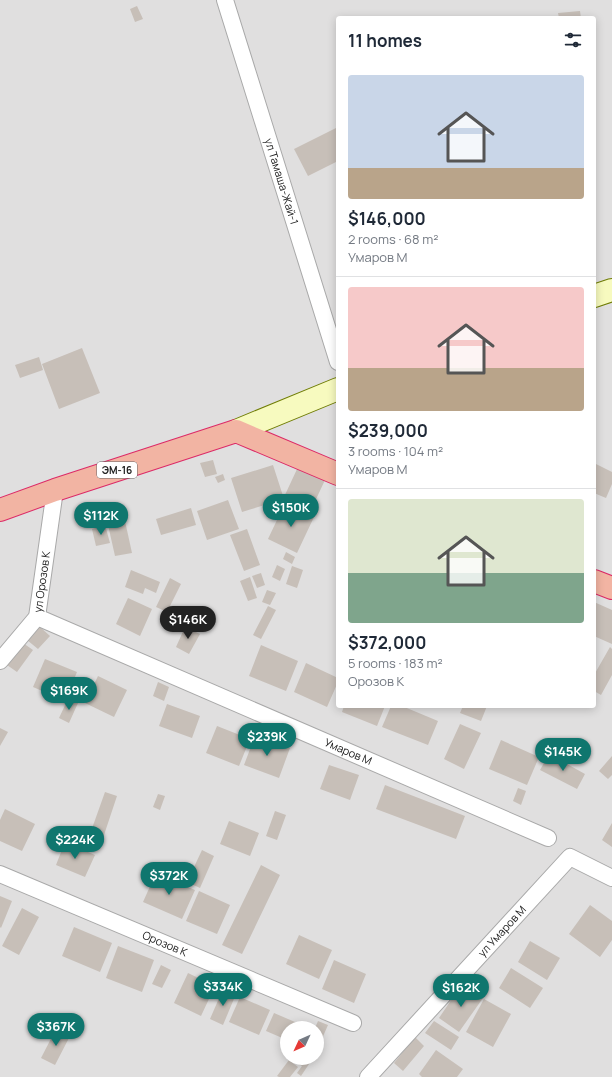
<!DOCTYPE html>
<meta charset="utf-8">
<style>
:root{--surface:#fff;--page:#f6f6f7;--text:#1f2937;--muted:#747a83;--line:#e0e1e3;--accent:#0f766e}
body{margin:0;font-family:Manrope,sans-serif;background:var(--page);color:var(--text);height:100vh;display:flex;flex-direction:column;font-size:15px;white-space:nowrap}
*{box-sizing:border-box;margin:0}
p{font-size:13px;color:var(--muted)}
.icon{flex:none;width:22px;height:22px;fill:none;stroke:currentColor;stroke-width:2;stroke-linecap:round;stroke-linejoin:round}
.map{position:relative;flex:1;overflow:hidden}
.details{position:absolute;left:336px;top:16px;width:260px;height:692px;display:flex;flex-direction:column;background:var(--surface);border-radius:4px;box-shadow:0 2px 10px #0003}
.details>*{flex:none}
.needle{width:26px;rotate:226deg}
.buttons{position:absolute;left:280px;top:1021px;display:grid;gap:8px}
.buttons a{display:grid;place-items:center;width:44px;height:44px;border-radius:50%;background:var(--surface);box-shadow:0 2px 10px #0003;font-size:20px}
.price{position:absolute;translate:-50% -34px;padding:0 9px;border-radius:14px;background:var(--accent);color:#fff;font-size:13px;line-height:26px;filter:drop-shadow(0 1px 2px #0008)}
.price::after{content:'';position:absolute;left:50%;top:24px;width:12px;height:9px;margin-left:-6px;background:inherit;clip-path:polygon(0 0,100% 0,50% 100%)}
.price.current{background:#222;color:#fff}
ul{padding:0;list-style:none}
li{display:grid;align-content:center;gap:8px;height:212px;padding:0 12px}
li+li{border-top:1px solid var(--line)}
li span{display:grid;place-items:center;height:124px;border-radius:4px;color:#555}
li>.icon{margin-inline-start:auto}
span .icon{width:72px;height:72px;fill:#fffc;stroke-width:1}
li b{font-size:17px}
h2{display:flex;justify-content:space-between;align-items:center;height:48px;padding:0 12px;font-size:17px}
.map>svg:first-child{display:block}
</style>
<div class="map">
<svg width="612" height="1077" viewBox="0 0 612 1077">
<rect width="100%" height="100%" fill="#f2efe9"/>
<path fill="#e0dfdf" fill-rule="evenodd" d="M0,0H612V1077H0ZM338,18H594V706H338ZM287,1028H317V1058H287Z"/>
<path fill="#c7bfb8" d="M137,6L143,19L135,22L130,9Z
M580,11L581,18H559L558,13Z
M338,127V161L308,176L294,149Z
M82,348L100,393L59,409L42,364Z
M39,357L43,370L20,378L15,365Z
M213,460L217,474L205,477L200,463Z
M594,463L612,472V484L606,498L594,493Z
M273,465L284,499L242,512L231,478Z
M298,467L325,480L311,510L284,497Z
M223,474L225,480L218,483L215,477Z
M228,500L239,529L207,540L197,511Z
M285,503L314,517L297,553L268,539Z
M191,508L196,525L161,535L156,519Z
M125,521L132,553L115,556L108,525Z
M105,525L110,543L96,546L92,529Z
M247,529L260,565L244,571L230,535Z
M286,552L295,557L292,564L283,559Z
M277,565L285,569L280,581L272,577Z
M292,566L303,570L297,588L286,584Z
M131,570L160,582L156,593L145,588L143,594L125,587Z
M261,573L265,585L257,588L252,576Z
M250,577L257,598L248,601L240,581Z
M170,578L181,584L167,612L156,607Z
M267,590L276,593L270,605L262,602Z
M128,598L152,609L140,636L116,624Z
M594,602L612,610V644L594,636Z
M268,606L276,610L261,639L253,635Z
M39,626L50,636L38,649L27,640Z
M185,627L200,634L189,654L176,647Z
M23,643L33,650L17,672L7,665Z
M261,645L298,661L286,691L249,676Z
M610,647L612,649V675L601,695L594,691V675Z
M45,659L77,672L65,701L33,687Z
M306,663L338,678V682L327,707L294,692Z
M98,676L127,690L114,717L85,703Z
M158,682L169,687L164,701L153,696Z
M68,699L78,703L69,723L59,718Z
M167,704L200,716L192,738L159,726Z
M344,706H385L377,726L342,712Z
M391,706H402L438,721L428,745L382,727Z
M463,706H487L481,721L460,713Z
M460,724L481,733L464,769L444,759Z
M217,726L250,739L239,766L206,753Z
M0,728L8,732L0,746Z
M255,736L290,748L279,778L244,765Z
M501,740L539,757L527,785L489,769Z
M549,754L585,774L577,789L540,770Z
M612,756V775L608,779L599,771Z
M329,765L359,775L350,800L320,789Z
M385,785L465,816L456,839L376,809Z
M518,788L526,791L521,805L513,801Z
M105,792L117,796L103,838L90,834Z
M158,794L165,796L160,810L153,807Z
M5,809L35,824L22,851L0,841V820Z
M275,811L286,815L277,840L266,836Z
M229,821L259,833L250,856L220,844Z
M612,823V847L602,840Z
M65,842L95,855L85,877L56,865Z
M202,850L214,856L200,888L187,882Z
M261,865L280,875L242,954L222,945Z
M156,873L195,890L182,919L143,902Z
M199,891L230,905L217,934L186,921Z
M0,896L12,901L1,928L0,927Z
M590,905L612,921V940L600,957L569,934Z
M22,908L39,917L19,955L2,946Z
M74,927L112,943L100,972L62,956Z
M299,935L332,950L319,979L286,964Z
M530,941L560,958L547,980L518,962Z
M118,946L154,960L142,992L106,978Z
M334,960L366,974L354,1003L322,989Z
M161,965L171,970L162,988L152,984Z
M511,968L543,988L530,1008L499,988Z
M188,973L215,986L201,1016L174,1003Z
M462,984L483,998L459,1032L439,1018Z
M223,989L236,994L223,1025L210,1019Z
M240,997L270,1010L259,1035L229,1022Z
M484,999L511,1014L493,1047L466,1032Z
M274,1013L309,1028H287V1040L266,1031Z
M318,1021L328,1025L317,1050V1028H315Z
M434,1021L459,1037L451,1050L425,1033Z
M56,1029L70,1036L55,1065L41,1058Z
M415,1037L424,1046L403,1071L394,1063Z
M436,1050L463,1069L457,1077H422L419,1074Z
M289,1058H313L301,1076L297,1073L302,1066Z
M289,1060L298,1067L290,1077H279L277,1076Z"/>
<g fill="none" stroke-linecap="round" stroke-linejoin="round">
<defs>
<g id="minor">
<path id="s1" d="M225,0L338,362"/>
<path id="s2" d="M37,617L548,838"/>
<path id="s3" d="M0,661L37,617L55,490"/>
<path id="s4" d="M0,874L353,1023"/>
<path id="s5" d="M368,1077L570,857L612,878"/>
</g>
<path id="secondary" d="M594,296L612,290
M236,431L338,389"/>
<path id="trunk" d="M0,510L55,490L236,431L338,474
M594,581L612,588"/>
</defs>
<use href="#minor" stroke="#a9a9a9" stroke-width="18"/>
<use href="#secondary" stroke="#707d05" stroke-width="24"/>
<use href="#trunk" stroke="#dc2a67" stroke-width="24"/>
<use href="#minor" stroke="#fff" stroke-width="16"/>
<use href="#secondary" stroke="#f7fabf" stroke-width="22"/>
<use href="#trunk" stroke="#f2b4a3" stroke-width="22"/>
</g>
<g text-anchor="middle" stroke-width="3" stroke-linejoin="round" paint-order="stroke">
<rect fill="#fff" stroke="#646464" stroke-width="1" x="97" y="462" width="40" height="16" rx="3"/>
<g font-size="10" font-weight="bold" fill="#222">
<text x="117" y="474">ЭМ-16</text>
</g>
<g font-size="11" fill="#222" stroke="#fff">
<text dy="4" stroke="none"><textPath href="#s1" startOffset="190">ул Тамаша-Жай-1</textPath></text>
<text dy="4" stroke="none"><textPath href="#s3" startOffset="93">ул Орозов К</textPath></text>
<text dy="4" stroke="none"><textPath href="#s2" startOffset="339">Умаров М</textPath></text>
<text dy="4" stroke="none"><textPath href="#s5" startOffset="198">ул Умаров М</textPath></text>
<text dy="4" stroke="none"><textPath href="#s4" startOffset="179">Орозов К</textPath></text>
</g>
</g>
</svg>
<div class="buttons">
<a><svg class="needle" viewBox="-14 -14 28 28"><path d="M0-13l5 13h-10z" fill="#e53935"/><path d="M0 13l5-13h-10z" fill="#747a83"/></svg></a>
</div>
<b class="price" style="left:291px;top:528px">$150K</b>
<b class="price" style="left:101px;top:536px">$112K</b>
<b class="price current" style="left:188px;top:640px">$146K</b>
<b class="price" style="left:69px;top:711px">$169K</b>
<b class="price" style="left:267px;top:757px">$239K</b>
<b class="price" style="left:563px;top:772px">$145K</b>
<b class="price" style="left:75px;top:860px">$224K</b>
<b class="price" style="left:169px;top:896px">$372K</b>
<b class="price" style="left:223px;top:1007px">$334K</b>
<b class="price" style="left:461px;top:1008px">$162K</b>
<b class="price" style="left:56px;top:1047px">$367K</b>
<section class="details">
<h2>11 homes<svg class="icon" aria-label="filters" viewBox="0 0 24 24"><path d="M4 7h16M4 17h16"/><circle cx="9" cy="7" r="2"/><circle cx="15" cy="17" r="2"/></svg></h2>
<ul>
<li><span style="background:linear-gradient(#c9d6e8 75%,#b9a48a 0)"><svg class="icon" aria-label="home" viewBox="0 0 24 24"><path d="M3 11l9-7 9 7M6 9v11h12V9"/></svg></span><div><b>$146,000</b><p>2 rooms · 68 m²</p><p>Умаров М</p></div></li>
<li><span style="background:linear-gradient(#f6c9c9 65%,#b9a48a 0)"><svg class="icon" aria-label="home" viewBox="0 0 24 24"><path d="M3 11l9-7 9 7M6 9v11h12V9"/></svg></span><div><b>$239,000</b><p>3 rooms · 104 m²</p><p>Умаров М</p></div></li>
<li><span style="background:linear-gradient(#dfe7d0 60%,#7fa58c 0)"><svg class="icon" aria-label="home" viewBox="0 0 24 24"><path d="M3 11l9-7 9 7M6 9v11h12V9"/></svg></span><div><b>$372,000</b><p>5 rooms · 183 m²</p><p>Орозов К</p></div></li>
</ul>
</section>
</div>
